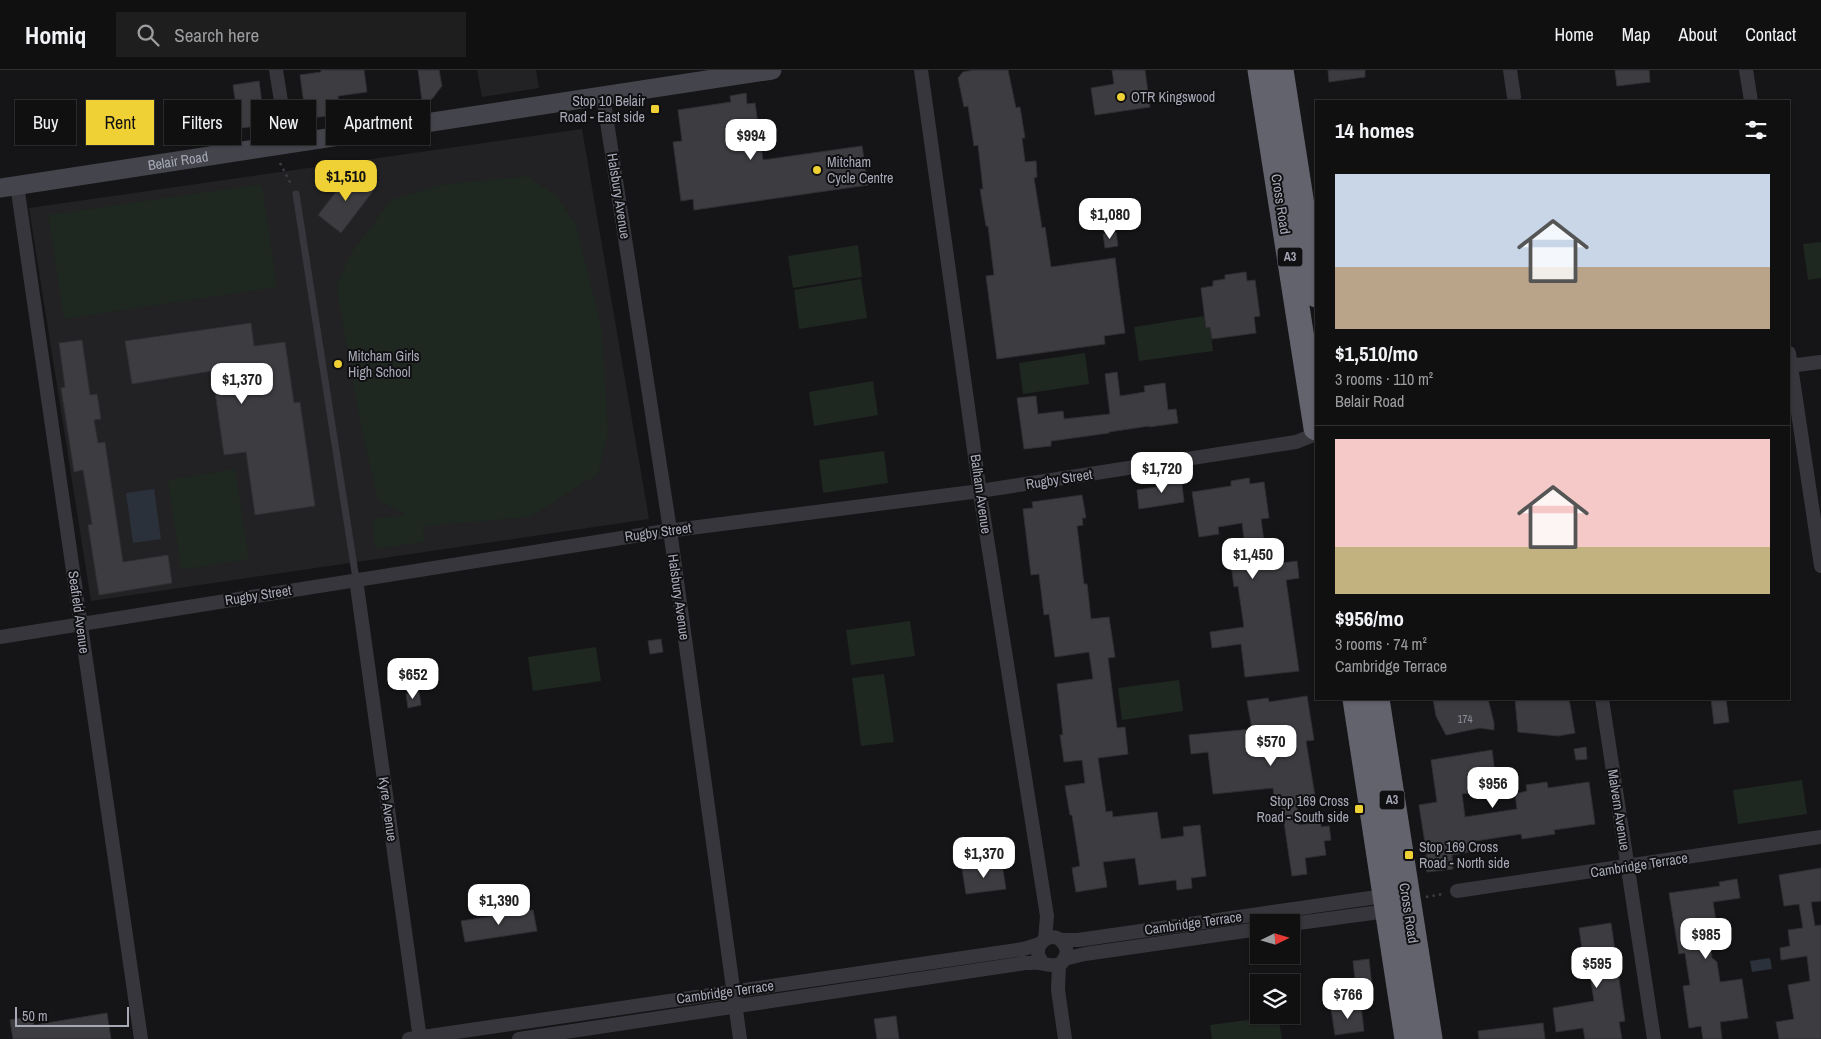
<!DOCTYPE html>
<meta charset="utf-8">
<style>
:root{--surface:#101011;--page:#1e1e1f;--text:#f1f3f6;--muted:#9c9d9f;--line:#303031;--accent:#efd135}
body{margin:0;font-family:"Archivo Narrow",sans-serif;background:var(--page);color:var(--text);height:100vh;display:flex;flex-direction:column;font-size:19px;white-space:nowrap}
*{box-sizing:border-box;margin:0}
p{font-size:16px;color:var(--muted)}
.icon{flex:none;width:28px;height:28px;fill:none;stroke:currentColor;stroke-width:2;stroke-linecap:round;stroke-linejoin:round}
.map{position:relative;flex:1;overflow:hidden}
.panel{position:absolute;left:1315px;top:30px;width:475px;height:600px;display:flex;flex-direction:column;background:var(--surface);border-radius:0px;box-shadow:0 1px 4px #0004,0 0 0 1px var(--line)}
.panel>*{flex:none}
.guide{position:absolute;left:15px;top:30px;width:475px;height:45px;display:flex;gap:10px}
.needle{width:32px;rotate:85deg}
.fabs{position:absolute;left:1250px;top:844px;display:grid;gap:10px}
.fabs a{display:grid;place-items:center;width:50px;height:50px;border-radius:0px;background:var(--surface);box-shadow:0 1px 4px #0004,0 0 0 1px var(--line);font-size:25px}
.scale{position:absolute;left:15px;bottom:12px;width:114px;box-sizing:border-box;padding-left:5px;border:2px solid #a7a9b7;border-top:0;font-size:14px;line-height:18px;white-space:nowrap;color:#a7a9b7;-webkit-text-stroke:4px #101012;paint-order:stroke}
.price{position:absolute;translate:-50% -42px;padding:0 11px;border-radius:10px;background:#fff;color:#222;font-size:16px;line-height:32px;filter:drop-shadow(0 1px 2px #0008)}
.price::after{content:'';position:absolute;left:50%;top:30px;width:15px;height:11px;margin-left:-8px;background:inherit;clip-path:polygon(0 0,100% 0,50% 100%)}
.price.active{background:var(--accent);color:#111}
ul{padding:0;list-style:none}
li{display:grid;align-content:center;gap:10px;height:265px;padding:0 20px}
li+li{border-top:1px solid var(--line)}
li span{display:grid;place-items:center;height:155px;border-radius:0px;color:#555}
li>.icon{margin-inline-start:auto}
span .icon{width:90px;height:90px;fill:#fffc;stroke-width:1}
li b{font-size:21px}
h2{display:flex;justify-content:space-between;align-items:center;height:60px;padding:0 20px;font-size:21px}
.pill{padding:0 18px;border-radius:0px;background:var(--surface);box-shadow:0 1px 4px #0004,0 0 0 1px var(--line);font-size:18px;line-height:45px}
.pill.active{background:var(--accent);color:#111}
header{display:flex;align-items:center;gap:30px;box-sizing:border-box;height:70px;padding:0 25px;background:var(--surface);border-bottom:1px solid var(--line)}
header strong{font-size:24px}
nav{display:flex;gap:28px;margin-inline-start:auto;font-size:18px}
.search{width:350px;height:45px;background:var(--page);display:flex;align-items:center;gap:12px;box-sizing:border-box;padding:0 18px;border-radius:0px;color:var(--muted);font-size:19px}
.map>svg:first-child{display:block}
</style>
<header>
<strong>Homiq</strong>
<div class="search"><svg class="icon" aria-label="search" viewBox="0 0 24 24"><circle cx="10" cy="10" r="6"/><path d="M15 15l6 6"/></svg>Search here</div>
<nav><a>Home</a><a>Map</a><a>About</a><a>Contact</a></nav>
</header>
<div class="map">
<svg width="1821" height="969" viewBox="0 0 1821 969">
<rect width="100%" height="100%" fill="#151517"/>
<path fill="#222124" d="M477,0H536L539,18L482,27Z
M582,59L649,449L91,531L29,138Z"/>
<path fill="#1f2721" d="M526,106L556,125L576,154L602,259L608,363L598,404L530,447L426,456L423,454L424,472L375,479L372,449L406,445L378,430L362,361L336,216L351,183L391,130L439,115Z
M262,114L277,217L64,249L48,145Z
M1821,172V208L1808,210L1803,174Z
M858,175L862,207L793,218L788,186Z
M861,209L867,248L799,259L794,220Z
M1204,246L1206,257H1210L1213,281L1139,291L1134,257Z
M1085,283L1089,314L1023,324L1019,293Z
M873,311L878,345L814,356L809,322Z
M884,381L888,413L823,423L819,390Z
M235,399L249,489L181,500L168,410Z
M910,551L915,586L851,595L846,560Z
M596,577L601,611L533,621L528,587Z
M884,604L894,672L861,676L852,608Z
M1179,610L1183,641L1122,650L1118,618Z
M1802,710L1807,744L1738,754L1733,720Z
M1278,946L1282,969H1212L1210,955Z"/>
<path fill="#2b313b" d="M154,419L161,469L133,473L126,423Z
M1770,888L1772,899L1752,902L1750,891Z"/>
<path fill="#3d3d41" stroke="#302f33" d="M321,0H364L367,22L338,26L340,44L306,49L300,5L321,2Z
M418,0H439L442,16L432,29L422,31Z
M974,0H1008L1016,38L1020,37L1025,68H1022L1025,92L1036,91L1037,107L1034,108L1042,158L1045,157L1051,197L1115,188L1125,263L1104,266L1105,274L997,289L986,206L994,205L988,156H986L980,119H983L978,75L974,76L968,36L964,37L958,8L963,2Z
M1112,0H1145L1150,37L1095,45L1091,18L1114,14Z
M1328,0H1365V7L1329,12Z
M1615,0H1649L1650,12L1617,16Z
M259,11L265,55L225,60L222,38L236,36L233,15Z
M746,23L747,34L755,33L763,90L862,76L868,115L694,140L693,129L681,131L673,72L682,71L678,40L731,32L730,26Z
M351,102L374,120L341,163L318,145Z
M1116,162L1118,176L1105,178L1103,164Z
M1246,202L1247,211L1255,210L1260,246L1254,247L1256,263L1212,269L1210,257L1206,258L1201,218L1213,216V211L1225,209V205Z
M251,253L254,276L285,272L294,333L300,332L315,436L255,445L246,382L224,385L212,301L132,314L125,271Z
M82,270L90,325L97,324L101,349L94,350L98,373L105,372L123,492L168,485L172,513L99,525L88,455L92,454L83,400L74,402L61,318L65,317L59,273Z
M1117,302L1120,326L1145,322L1144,316L1165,313L1168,340L1176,339L1178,353L1149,357V356L1109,362V363L1051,371V376L1024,379L1017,328L1036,326L1038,344L1063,341L1064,349L1110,344L1105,304Z
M1181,406L1184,432L1139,439L1137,420L1157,417L1156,410Z
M1249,408L1250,414L1264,412L1269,448L1261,449L1267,495L1297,491L1299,508L1286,510L1299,601L1245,607L1241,574L1212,578L1210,562L1244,557L1238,516L1234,517L1231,494L1247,492L1242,453L1218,457L1219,464L1199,467L1192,422L1231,416V411Z
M1082,425L1086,448H1082L1083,455L1077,456L1084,514H1087L1091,549L1109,547L1115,587L1108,588L1117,658L1125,657L1128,684L1098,688L1106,742L1112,741L1113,747L1157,742L1161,769L1184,766L1183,757L1200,755L1206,806L1191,808L1192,818L1177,820L1176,810L1139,815L1135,788L1103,792L1107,817L1076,822L1072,798L1080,796L1072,745H1070L1065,716L1085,713L1082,690L1064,692L1060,665H1063L1057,614L1093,609L1089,582L1055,587L1049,544L1044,545L1039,504L1031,505L1023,439L1033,438L1032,432Z
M661,569L663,582L650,584L648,571Z
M419,622L421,635L408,638L406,624Z
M1307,626L1314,670L1306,671L1315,726L1296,729L1299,755L1321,752V757L1329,756L1331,770L1324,771L1326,785L1305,788L1307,804L1292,806L1281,732L1275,733L1273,718L1213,724L1208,682L1191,684L1189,665L1252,659L1247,631L1268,628L1269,632Z
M1433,629H1488L1494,653V660L1480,658L1446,665L1436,646Z
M1515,629H1569L1575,663L1558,666L1518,662Z
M1711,629H1726L1729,652L1714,654Z
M1586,677L1587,689L1576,690L1574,679Z
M1492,680L1497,719L1462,724L1465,747L1517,739L1515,724L1527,721L1526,715L1547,712L1548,718L1589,712L1595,754L1554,760L1555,764L1522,769L1521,764L1469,772L1470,782L1452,785L1453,799L1427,802L1424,786H1427L1419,735L1437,732L1431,690Z
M1002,794L1006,819L966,824L962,799Z
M1821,798V831L1811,832L1815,856L1821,855V969H1779L1776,952L1794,949L1788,915L1810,911L1807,886L1781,890L1780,878L1790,876L1788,860L1803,858L1799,834L1784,836L1779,805Z
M1737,809L1740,828L1713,832L1717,858L1708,860L1712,888L1717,892L1720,912L1742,909L1748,948L1720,952L1722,969H1703L1701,956L1689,958L1683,916L1690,915L1685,883L1679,884L1669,823L1720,816L1719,812Z
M533,840L537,861L465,872L461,851Z
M1611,853L1625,951L1619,952L1622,969H1585L1583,958L1556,962L1553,938L1594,931L1590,905H1586L1579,858Z
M1369,889L1373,926L1357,928L1353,891Z
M1361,935L1364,961L1335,965L1331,939Z
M107,943L111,969H13L10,950L32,946L34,955Z
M896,946L899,969H877L874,949Z
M1543,953L1545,969H1479L1478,961Z"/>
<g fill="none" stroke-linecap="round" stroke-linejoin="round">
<path stroke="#3c3d43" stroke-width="2.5" stroke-dasharray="2.5 4" stroke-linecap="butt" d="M280,93L291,114
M1426,827L1443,824"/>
<path stroke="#36363c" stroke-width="7" d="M296,124L356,509"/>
<path stroke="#36363c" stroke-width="14" d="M276,0L288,75
M921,0L981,430L1047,846L1045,869
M1510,0L1514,27
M1746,0L1751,31
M603,26L670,460L740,969
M17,115L141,969
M1789,283L1821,496
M1789,296L1821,292
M356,509L420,969
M0,567L659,462L980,421L1296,372L1316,364
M1602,629L1654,969
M1457,821L1821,767
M1291,854L1387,841
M1061,870H1078L1384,826
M1064,889L1085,884L1259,859
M1059,895L1058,920L1065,969
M409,969L1023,879L1040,874
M519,969L1025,893C1031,893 1039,892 1044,894C1053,896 1063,897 1066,885C1067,882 1066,877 1064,874C1053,856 1026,877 1044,894"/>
<path stroke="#44454c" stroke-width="19" id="s1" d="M0,118L772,0"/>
<path stroke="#62636d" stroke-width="25" d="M1260,0L1316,358
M1281,0L1316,225
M1355,629L1407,969
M1377,629L1430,969"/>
</g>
<g fill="#efd135" stroke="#101012" stroke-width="2">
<circle cx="1121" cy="27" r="5"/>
<rect x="650" y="34" width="10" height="10" rx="2.5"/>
<circle cx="817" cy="100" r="5"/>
<circle cx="338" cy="294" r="5"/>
<rect x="1354" y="734" width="10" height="10" rx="2.5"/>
<rect x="1404" y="780" width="10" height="10" rx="2.5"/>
</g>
<g text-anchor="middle" stroke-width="4" stroke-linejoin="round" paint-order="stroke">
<g font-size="11" fill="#8c8e9a">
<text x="1465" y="653">174</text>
</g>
<g fill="#101012" stroke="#7a7b86" stroke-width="1">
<rect x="1277.5" y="177.5" width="25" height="19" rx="4"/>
<rect x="1379.5" y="720.5" width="25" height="19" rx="4"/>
</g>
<g font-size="12" font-weight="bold" fill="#a7a9b7">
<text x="1290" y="191">A3</text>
<text x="1392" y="734">A3</text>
</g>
<g font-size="14" fill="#a7a9b7" stroke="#101012" text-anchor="start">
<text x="1131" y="32">OTR Kingswood</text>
<text x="645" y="36" text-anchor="end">Stop 10 Belair<tspan x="645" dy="16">Road - East side</tspan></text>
<text x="827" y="97">Mitcham<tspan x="827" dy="16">Cycle Centre</tspan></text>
<text x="348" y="291">Mitcham Girls<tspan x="348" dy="16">High School</tspan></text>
<text x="1349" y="736" text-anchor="end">Stop 169 Cross<tspan x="1349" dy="16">Road - South side</tspan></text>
<text x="1419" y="782">Stop 169 Cross<tspan x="1419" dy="16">Road - North side</tspan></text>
</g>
<g font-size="14" fill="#a7a9b7" stroke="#101012">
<text dy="5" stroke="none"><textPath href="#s1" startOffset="180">Belair Road</textPath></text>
<text transform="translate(619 126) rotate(81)" y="5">Halsbury Avenue</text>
<text transform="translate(1281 134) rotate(81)" y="5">Cross Road</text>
<text transform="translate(1059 409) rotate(-9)" y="5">Rugby Street</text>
<text transform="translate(981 424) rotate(82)" y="5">Balham Avenue</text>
<text transform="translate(658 462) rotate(-8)" y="5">Rugby Street</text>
<text transform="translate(258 525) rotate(-9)" y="5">Rugby Street</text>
<text transform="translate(679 527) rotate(82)" y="5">Halsbury Avenue</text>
<text transform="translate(79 542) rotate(82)" y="5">Seafield Avenue</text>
<text transform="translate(388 739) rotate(82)" y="5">Kyre Avenue</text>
<text transform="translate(1619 740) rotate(81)" y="5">Malvern Avenue</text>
<text transform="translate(1639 795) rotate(-9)" y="5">Cambridge Terrace</text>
<text transform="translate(1409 843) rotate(81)" y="5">Cross Road</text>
<text transform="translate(1193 853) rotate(-8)" y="5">Cambridge Terrace</text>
<text transform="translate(725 922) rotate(-8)" y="5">Cambridge Terrace</text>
</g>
</g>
</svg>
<div class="fabs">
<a><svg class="needle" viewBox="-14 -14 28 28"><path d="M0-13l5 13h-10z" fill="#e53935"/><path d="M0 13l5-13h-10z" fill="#9c9d9f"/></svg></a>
<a><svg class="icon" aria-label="layers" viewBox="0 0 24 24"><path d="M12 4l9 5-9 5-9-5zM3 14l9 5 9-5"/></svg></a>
</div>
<div class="scale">50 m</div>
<b class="price" style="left:751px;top:91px">$994</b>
<b class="price active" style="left:346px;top:132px">$1,510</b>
<b class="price" style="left:1110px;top:170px">$1,080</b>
<b class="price" style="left:242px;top:335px">$1,370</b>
<b class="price" style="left:1162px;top:424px">$1,720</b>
<b class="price" style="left:1253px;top:510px">$1,450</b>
<b class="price" style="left:413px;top:630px">$652</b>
<b class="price" style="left:1271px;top:697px">$570</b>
<b class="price" style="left:1493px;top:739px">$956</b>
<b class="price" style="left:984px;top:809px">$1,370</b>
<b class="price" style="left:499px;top:856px">$1,390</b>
<b class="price" style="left:1706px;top:890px">$985</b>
<b class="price" style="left:1597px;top:919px">$595</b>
<b class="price" style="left:1348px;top:950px">$766</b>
<div class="guide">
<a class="pill">Buy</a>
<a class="pill active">Rent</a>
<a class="pill">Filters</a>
<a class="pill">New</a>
<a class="pill">Apartment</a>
</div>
<section class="panel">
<h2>14 homes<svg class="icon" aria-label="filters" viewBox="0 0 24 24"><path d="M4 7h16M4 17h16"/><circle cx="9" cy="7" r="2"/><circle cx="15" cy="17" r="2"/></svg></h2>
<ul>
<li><span style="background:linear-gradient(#c9d6e8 60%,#b9a48a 0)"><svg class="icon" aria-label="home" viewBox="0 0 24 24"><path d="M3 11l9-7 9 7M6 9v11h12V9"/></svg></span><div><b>$1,510/mo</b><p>3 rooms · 110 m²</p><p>Belair Road</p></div></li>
<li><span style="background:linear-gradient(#f6c9c9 70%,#c2b280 0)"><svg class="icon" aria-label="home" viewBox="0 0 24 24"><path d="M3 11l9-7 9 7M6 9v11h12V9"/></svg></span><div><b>$956/mo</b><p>3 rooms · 74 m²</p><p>Cambridge Terrace</p></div></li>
</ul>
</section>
</div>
